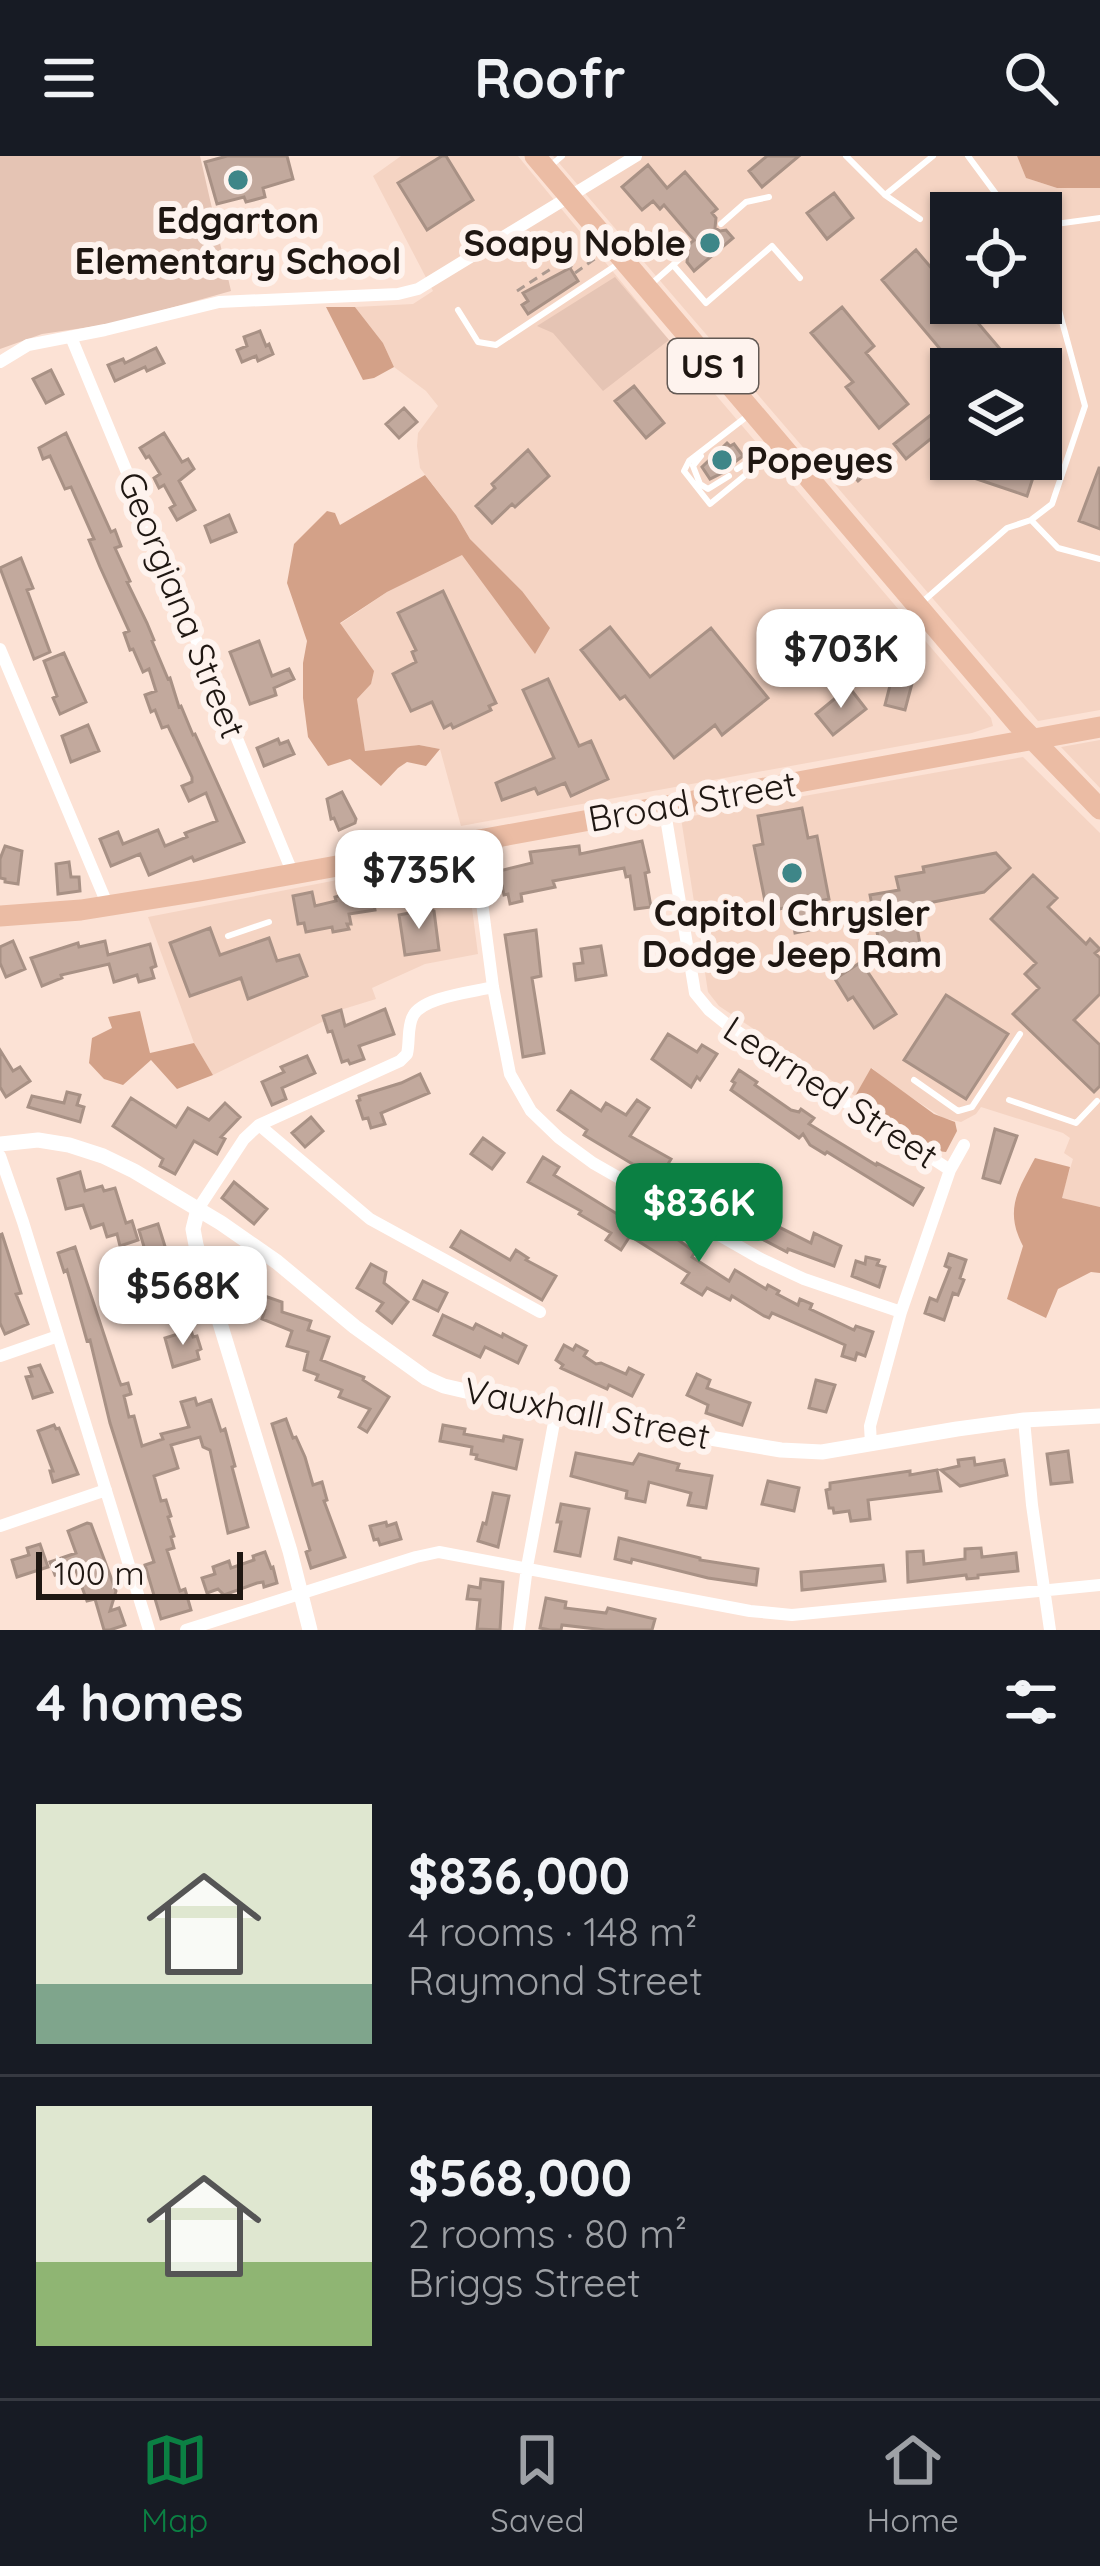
<!DOCTYPE html>
<meta charset="utf-8">
<style>
:root{--surface:#171b24;--page:#242831;--text:#f1f3f6;--muted:#9ea1a6;--line:#363941;--accent:#0b8043}
body{margin:0;font-family:Quicksand,sans-serif;background:var(--page);color:var(--text);height:100vh;display:flex;flex-direction:column;font-size:45px;white-space:nowrap}
*{box-sizing:border-box;margin:0}
p{font-size:39px;color:var(--muted)}
.icon{flex:none;width:66px;height:66px;fill:none;stroke:currentColor;stroke-width:2;stroke-linecap:round;stroke-linejoin:round}
.map{position:relative;height:1474px;overflow:hidden}
.sheet{display:flex;flex-direction:column;background:var(--surface);flex:1}
.sheet>*{flex:none}
.buttons{position:absolute;left:930px;top:36px;display:grid;gap:24px}
.buttons a{display:grid;place-items:center;width:132px;height:132px;border-radius:0px;background:var(--surface);box-shadow:0 3px 9px #0004;font-size:60px}
.scale{position:absolute;left:36px;bottom:30px;width:207px;box-sizing:border-box;padding-left:12px;border:6px solid #1f1712;border-top:0;font-size:33px;line-height:42px;white-space:nowrap;color:#1f1712;-webkit-text-stroke:9px #fef3ee;paint-order:stroke}
.price{position:absolute;translate:-50% -102px;padding:0 27px;border-radius:24px;background:#fff;color:#222;font-size:39px;line-height:78px;filter:drop-shadow(0 3px 6px #0008)}
.price::after{content:'';position:absolute;left:50%;top:72px;width:36px;height:27px;margin-left:-18px;background:inherit;clip-path:polygon(0 0,100% 0,50% 100%)}
.price.active{background:var(--accent);color:#fff}
ul{padding:0;list-style:none}
li{display:flex;align-items:center;gap:36px;height:300px;padding:0 36px}
li+li{border-top:3px solid var(--line)}
li span{display:grid;place-items:center;flex:none;width:336px;height:240px;border-radius:0px;color:#555}
li>.icon{margin-inline-start:auto}
span .icon{width:144px;height:144px;fill:#fffc;stroke-width:1}
li b{font-size:51px}
h2{display:flex;justify-content:space-between;align-items:center;height:144px;padding:0 36px;font-size:51px}
header{display:flex;justify-content:space-between;align-items:center;height:156px;padding:0 36px;background:var(--surface);font-size:54px;font-weight:700}
.dock{display:flex;justify-content:space-around;align-items:center;height:168px;border-top:3px solid var(--line);background:var(--surface);font-size:33px;color:var(--muted)}
.dock a{display:grid;justify-items:center;gap:6px}
.dock .active{color:var(--accent)}
.map>svg:first-child{display:block}
</style>
<header><svg class="icon" aria-label="menu" viewBox="0 0 24 24"><path d="M4 6h16M4 12h16M4 18h16"/></svg>Roofr<svg class="icon" aria-label="search" viewBox="0 0 24 24"><circle cx="10" cy="10" r="6"/><path d="M15 15l6 6"/></svg></header>
<div class="map">
<svg width="1100" height="1474" viewBox="0 0 1100 1474">
<rect width="100%" height="100%" fill="#fce2d5"/>
<path fill="#f5d4c3" fill-rule="evenodd" d="M401,0H518L669,184L991,562L993,570L972,577L461,670L440,593L419,589L365,596L357,543L371,528L340,468L387,436L462,398L535,497L522,435L470,383L456,359L420,312L417,290L418,277L438,250L426,235L394,211L383,187L355,151L413,148L433,135L373,20Z
M553,0H1017L1026,22L1057,32H1100V554L1038,565ZM951,57H1041V147H951ZM951,213H1041V303H951Z
M1100,584V632L1061,591Z
M1023,601L1100,677V1051L1061,1042L1073,1003L1064,997L1070,982L1063,977L981,951L976,958L961,966L943,962L892,929L872,912L855,940L719,850L708,836L681,662Z
M465,699L478,798L425,808L372,832L376,843L324,859V865L213,919L194,887L148,761Z"/>
<path fill="#e5c4b4" d="M0,0H200L231,135L117,167L42,178L0,193Z
M615,121L669,184L603,235L553,177L537,170Z"/>
<path fill="#d3a188" d="M1017,0H1100V32H1057L1026,22Z
M326,151H355L383,187L394,211L374,222L363,224Z
M425,319L456,359L470,383L522,435L550,472L535,498L462,399L387,436L340,467L374,515L371,528L357,543L365,595L419,589L440,593L426,610L407,606L398,612L381,630L350,603L328,610L308,581L303,542V507L307,485L287,427L294,388L327,355L335,357L340,369Z
M140,855L150,897L194,887L213,919L177,933L151,904L123,929L104,923L89,907L92,882L112,872L108,861Z
M871,912L934,958L955,966L957,975L946,996L937,995L855,940Z
M1035,1002L1070,1011L1062,1042L1100,1051V1117L1091,1116L1058,1133L1046,1162L1007,1143L1023,1090C1004,1054 1018,1034 1035,1002Z"/>
<path fill="#c2a99d" stroke="#a89185" stroke-width="3" d="M227,0H287L293,23L263,32L265,41L246,46L244,41L217,48L205,6Z
M442,0H446L473,44L427,74L398,27Z
M767,0H799L762,31L749,15Z
M648,9L667,32L685,16L717,53L712,57L716,62L715,72L720,75L726,74L733,82L694,115L687,106L688,97L683,94L694,84L664,49L660,53L653,45L642,54L622,31Z
M834,37L853,62L827,83L807,57Z
M916,94L951,135V147H961L1017,213H957L882,124Z
M570,112L578,125L528,158L522,149L528,145L523,137Z
M842,151L874,190L866,197L908,248L879,272L846,231L853,226L811,177Z
M260,175L266,190L269,188L273,198L258,205L256,200L242,206L237,194L247,190L244,181Z
M156,192L164,207L147,215L145,211L115,225L108,209L123,203L125,207Z
M51,214L63,238L46,247L33,223Z
M634,230L664,267L646,282L615,245Z
M404,252L417,266L399,282L386,268Z
M932,258L944,272L906,303L894,288Z
M66,277L111,376L115,374L121,390L115,392L130,425L127,426L147,467L154,484L152,485L168,523L170,522L179,551L181,550L193,579L195,578L244,686L194,705L192,701L149,719L140,698L111,710L100,683L118,676L123,688L158,674L165,690L187,681L185,677L217,665L206,637L189,645L182,630L192,626V621L168,570L162,572L155,554L151,556L145,539L156,535L149,513L143,516L133,493L130,494L124,477L129,475L100,411L89,384L94,383L71,331L65,333L50,300L43,303L39,292Z
M164,277L182,306L188,303L194,313L179,325L195,354L177,364L170,352L175,349L164,329L159,332L154,322L160,318L149,300L146,302L140,292Z
M727,287L730,290L734,288L743,300L732,308L730,313L710,323L702,311Z
M528,294L549,320L515,351L512,348L492,367L476,350L495,332L492,328Z
M862,295L875,310L858,325L844,310Z
M974,303H1039L1027,340L968,320Z
M1099,312H1100V373L1079,365Z
M229,359L236,376L211,386L205,370Z
M21,402L33,432L27,434L50,496L34,503L0,412Z
M443,435L496,547L489,550L491,554L453,572L451,568L444,572L432,546L411,555L393,518L416,506L412,496L416,494L398,457Z
M610,471L650,521L711,472L768,542L722,579L715,569L674,602L625,540L620,543L581,494Z
M259,485L272,520L289,513L294,523L274,532L276,539L250,548L230,496Z
M64,497L86,546L60,558L53,542L57,540L44,505Z
M894,514L914,520L905,554L885,549Z
M548,523L579,590L591,585L608,623L571,640L565,627L538,638L535,632L502,644L496,627L554,602L523,534Z
M849,531L866,553L833,579L816,558Z
M88,569L99,595L71,606L62,580Z
M278,583L280,588L288,585L294,598L264,610L257,592Z
M342,636L356,663L355,667L339,674L334,662L331,663L327,643Z
M802,652L808,682L817,680L829,743L820,745L825,771L795,777L790,751L767,755L754,690L763,688L758,660Z
M642,685L649,716L645,717L651,751L635,753L630,720L626,721L624,712L553,725L555,731L521,738L522,745L510,748L508,738L504,739L499,715L532,707L530,696L579,690L580,698Z
M5,690L22,695L18,728L5,726V723L0,722V703Z
M996,697L1010,712L984,736L913,750L922,799L883,807L870,739L899,734L896,721L924,716L923,711Z
M69,706L71,721H79L80,735L58,738L56,708Z
M1033,719L1057,742L1048,751L1086,788L1090,783L1100,793L1095,797L1100,802V838L1074,864L1100,889V930L1094,936L1013,858L1039,832L1025,818L1036,807L991,763Z
M371,730L375,754L349,758L351,768H347L349,773L333,776L332,771L306,776L304,767L298,768L293,740L312,736L315,750L336,745L335,741L355,736L354,733Z
M430,753L434,755L439,794L405,799L399,759Z
M210,772L220,799L269,782L277,805L299,799L307,820L248,843L241,822L190,840L170,787Z
M536,774L541,820L532,822L544,897L523,901L505,779Z
M13,785L25,813L6,821L0,807V791Z
M105,785L108,799L150,788L156,810L151,812L154,822L139,826L137,819L114,826L109,808L61,819L62,822L42,830L31,802L78,787L79,791Z
M601,790L606,819L576,824L574,808L583,807L581,793Z
M861,806L896,858L874,872L853,841L848,844L835,823Z
M946,839L1008,878L966,943L904,904Z
M385,853L394,878L359,890L364,903L350,908L348,904L342,906L332,875L328,876L323,860L341,854L345,870Z
M668,878L697,896L702,889L717,898L700,924L697,921L691,931L652,903Z
M0,894L13,915L20,911L30,925L6,941L0,931Z
M307,900L315,917L282,932L286,943L272,949L262,926L284,916L281,911Z
M739,914L757,926L755,929L791,954L799,956L801,953L814,962L809,968L876,1009L877,1007L923,1032L913,1049L827,996L825,998L810,989L803,978L799,982L731,934L735,927L732,925Z
M420,918L429,937L381,957L385,968L371,972L368,962L363,963L357,945L360,944L359,940L401,927Z
M571,935L601,955L606,947L626,959L637,944L649,952L630,980L671,1003L668,1008L722,1041L713,1056L584,979L587,974L558,954Z
M67,936L80,939L77,949L84,951L80,966L28,951L32,940L64,947Z
M131,942L176,971L188,952L209,964L225,947L240,961L221,981L225,983L217,998L194,985L175,1018L160,1010L163,1003L113,970Z
M311,961L323,975L305,991L292,977Z
M995,973L1017,980L1000,1027L983,1022Z
M483,982L504,997L492,1013L471,998Z
M543,1001L559,1011L554,1019L622,1061L625,1056L652,1074L656,1068L695,1096L692,1101L729,1125L735,1114L766,1133L768,1129L779,1135L777,1138L798,1149L800,1143L812,1148L810,1153L854,1174L856,1170L873,1176L865,1200L857,1197L855,1204L842,1200L845,1189L772,1157L769,1162L764,1160L732,1140L730,1144L707,1132L702,1139L682,1127L689,1117L630,1080L621,1094L606,1084L611,1077L579,1058L581,1055L528,1026Z
M80,1016L85,1035L102,1030L104,1035L115,1032L126,1067L132,1065L138,1084L120,1090L117,1078L107,1081L103,1068L91,1072L83,1049L66,1053L58,1023Z
M234,1026L267,1053L254,1068L222,1042Z
M729,1032L750,1047L749,1050L763,1058L761,1062L811,1087L814,1077L841,1090L834,1110L788,1093L787,1096L731,1067L736,1057L720,1048Z
M158,1068L184,1151L164,1158L139,1074Z
M461,1075L510,1104L516,1094L528,1102L526,1104L556,1120L542,1144L451,1091Z
M2,1078L21,1137L16,1138L28,1168L5,1178L0,1167V1079Z
M75,1091L119,1224L121,1229L128,1227L131,1238L124,1240L129,1261L134,1260L142,1290L163,1283L161,1278L189,1271L181,1246L195,1242L197,1249L211,1244L221,1275L225,1273L235,1310L232,1311L248,1371L228,1377L210,1294L203,1291L200,1281L171,1289L178,1312L154,1320L161,1345L166,1344L171,1360L168,1361L174,1380L171,1381L174,1392L167,1394L180,1435L185,1433L191,1454L161,1463L145,1409L154,1406L110,1267L90,1184L87,1185L67,1114L64,1116L58,1097Z
M949,1098L966,1104L960,1122L964,1124L958,1139L953,1137L944,1164L925,1157L930,1142L937,1145L950,1112L945,1110Z
M866,1101L879,1104L877,1109L885,1111L879,1131L852,1120L856,1105L865,1108Z
M371,1108L386,1116L384,1127L408,1146L392,1167L377,1155L383,1147L357,1132Z
M248,1120L261,1126L256,1137L282,1146V1156L311,1165L308,1174L329,1181L321,1204L364,1221L363,1224L389,1241L367,1276L359,1271L370,1253L339,1241L342,1234L316,1224L318,1219L304,1214L308,1196L287,1190L292,1175L262,1163L265,1154L238,1142Z
M423,1125L447,1137L438,1155L414,1143Z
M443,1159L473,1173L476,1168L502,1181L503,1178L526,1190L518,1207L485,1191L480,1201L434,1179Z
M191,1174L193,1181L197,1180L201,1193L197,1195L199,1203L173,1211L165,1182Z
M564,1189L573,1194L576,1189L587,1195L584,1200L596,1208L601,1207L626,1218L629,1212L643,1219L632,1240L609,1229L607,1233L561,1212L563,1209L556,1204Z
M40,1209L52,1236L33,1242L26,1221L32,1220L29,1212Z
M697,1218L710,1224L707,1232L750,1247L742,1269L706,1257L708,1249L687,1239Z
M816,1224L835,1229L826,1256L809,1252Z
M286,1263L293,1282L296,1281L305,1301L313,1329L322,1326L327,1344L324,1345L345,1401L311,1412L306,1396L310,1394L272,1268Z
M54,1269L56,1273L59,1272L78,1318L53,1326L50,1315H53L38,1275Z
M443,1269L465,1273L464,1278L503,1285L504,1280L522,1284L516,1313L476,1303L477,1299L471,1298L472,1291L440,1285Z
M1068,1295L1072,1326L1051,1328L1047,1298Z
M576,1297L633,1308L639,1298L679,1308L677,1314L712,1320L706,1352L688,1349L691,1337L649,1326L645,1346L626,1342L627,1335L571,1320Z
M974,1302L975,1309L1004,1304L1007,1319L960,1330L941,1314L959,1310L958,1304Z
M937,1314L941,1335L868,1344L870,1363L851,1365L849,1355L834,1357L833,1352H829L826,1334L830,1333V1327L910,1315V1319Z
M768,1325L799,1332L794,1355L762,1348Z
M493,1337L509,1340L498,1391L478,1385L483,1367L486,1368Z
M561,1348L589,1353L580,1400L555,1395L561,1366H557Z
M386,1366L387,1370L396,1367L401,1383L380,1389L378,1383L374,1384L370,1370Z
M87,1367L91,1368L116,1435L110,1455L119,1452L125,1469L110,1474H104L95,1443L87,1445L75,1412L55,1419L50,1406L76,1397L68,1375Z
M619,1382L700,1402V1404L758,1413L756,1429L708,1422L632,1403L631,1407L615,1403Z
M40,1388L48,1411L17,1421L12,1404L29,1399L27,1392Z
M981,1392L982,1401L1016,1397L1018,1415L978,1419V1422L967,1423L966,1419L908,1426L907,1396L923,1395L924,1408L965,1403V1393Z
M265,1396L271,1412L273,1411L277,1427L264,1431L263,1426L257,1427L224,1439L218,1433L207,1437L202,1422L215,1418L213,1411L229,1405L231,1412L254,1404L253,1400Z
M883,1409L885,1425L802,1434L801,1416Z
M481,1423L503,1426L500,1474L477,1473L480,1444L467,1443L469,1430L480,1432Z
M546,1442L566,1446L565,1452L606,1457L608,1452L655,1463L652,1474H605L562,1469L561,1474H550L540,1472Z"/>
<g fill="none" stroke-linecap="round" stroke-linejoin="round">
<path stroke="#ac998f" stroke-width="3" stroke-dasharray="9 6" stroke-linecap="butt" d="M575,117L596,102
M517,135L566,103L575,117"/>
<path stroke="#fff" stroke-width="6" d="M846,0L885,39L933,0
M968,0L1002,46L1018,57
M549,11L562,0
M885,39L920,63
M721,68L746,46L769,41
M1041,70L1100,62
M673,109L706,147L772,90L800,122
M649,130L682,101
M458,154L478,186L496,189L621,106
M750,258L689,305L684,315L710,348L776,294
M701,300L693,310L700,328L708,333L729,320
M737,313L746,307L760,308
M1031,364L1058,392L1100,403
M920,448L1007,372L1031,364L1052,348L1085,250L1041,88
M228,780L269,766
M914,924L958,955L972,951L1020,878
M1009,944L1076,967L1097,945"/>
<path stroke="#fff" stroke-width="12" d="M71,181L293,718
M0,206L28,189L105,174L219,146L398,138L418,133L636,0
M0,493L108,750
M664,650L695,837L709,854L729,870L950,1014
M474,685L493,831L510,918L531,955L559,982L593,1007L761,1103L804,1123L901,1156
M259,969L370,1063L540,1156
M0,1000L23,1066L149,1474
M198,1053L244,983L259,969L400,905L407,898C410,885 407,871 413,860C422,841 473,836 493,831
M0,1200L58,1180
M1024,1264L1032,1349L1050,1474
M871,1288L870,1270L901,1156L950,1014L964,989
M0,1370L106,1334
M186,1474L416,1401L439,1396L750,1455L792,1459L1100,1429
M519,1474L527,1411L556,1256"/>
<path stroke="#fff" stroke-width="15" d="M0,988L38,984L69,989L103,1000L134,1015L221,1067L277,1106L355,1171L426,1222L444,1230L556,1256L781,1294L822,1296L957,1273L1024,1264L1100,1260
M198,1053L193,1073L196,1089L290,1395L310,1474"/>
<path stroke="#ebbca4" stroke-width="21" d="M535,0L1017,567L1100,653
M0,760L81,754L200,735L1100,571"/>
</g>
<g fill="#3e8688" stroke="#fef3ee" stroke-width="4.5">
<circle cx="238" cy="24" r="12"/>
<circle cx="710" cy="87" r="12"/>
<circle cx="722" cy="304" r="12"/>
<circle cx="792" cy="717" r="12"/>
</g>
<g text-anchor="middle" stroke-width="12" stroke-linejoin="round" paint-order="stroke">
<rect fill="#fef3ee" stroke="#625954" stroke-width="3" x="668" y="183" width="90" height="54" rx="9"/>
<g font-size="33" font-weight="bold" fill="#1f1712">
<text x="713" y="222">US 1</text>
</g>
<g font-size="36" font-weight="bold" fill="#1f1712" stroke="#fef3ee">
<text x="238" y="77">Edgarton<tspan x="238" dy="41">Elementary School</tspan></text>
<text x="686" y="100" text-anchor="end">Soapy Noble</text>
<text x="746" y="317" text-anchor="start">Popeyes</text>
<text x="792" y="770">Capitol Chrysler<tspan x="792" dy="41">Dodge Jeep Ram</tspan></text>
</g>
<g font-size="36" fill="#1f1712" stroke="#fef3ee">
<text transform="translate(182 449) rotate(68)" y="13">Georgiana Street</text>
<text transform="translate(692 645) rotate(-10)" y="13">Broad Street</text>
<text transform="translate(831 936) rotate(33)" y="13">Learned Street</text>
<text transform="translate(587 1257) rotate(11)" y="13">Vauxhall Street</text>
</g>
</g>
</svg>
<div class="buttons">
<a><svg class="icon" aria-label="locate" viewBox="0 0 24 24"><circle cx="12" cy="12" r="6"/><path d="M12 2v4M12 18v4M2 12h4M18 12h4"/></svg></a>
<a><svg class="icon" aria-label="layers" viewBox="0 0 24 24"><path d="M12 4l9 5-9 5-9-5zM3 14l9 5 9-5"/></svg></a>
</div>
<div class="scale">100 m</div>
<b class="price" style="left:841px;top:555px">$703K</b>
<b class="price" style="left:419px;top:776px">$735K</b>
<b class="price active" style="left:699px;top:1109px">$836K</b>
<b class="price" style="left:183px;top:1192px">$568K</b>
</div>
<section class="sheet">
<h2>4 homes<svg class="icon" aria-label="filters" viewBox="0 0 24 24"><path d="M4 7h16M4 17h16"/><circle cx="9" cy="7" r="2"/><circle cx="15" cy="17" r="2"/></svg></h2>
<ul>
<li><span style="background:linear-gradient(#dfe7d0 75%,#7fa58c 0)"><svg class="icon" aria-label="home" viewBox="0 0 24 24"><path d="M3 11l9-7 9 7M6 9v11h12V9"/></svg></span><div><b>$836,000</b><p>4 rooms · 148 m²</p><p>Raymond Street</p></div></li>
<li><span style="background:linear-gradient(#dfe7d0 65%,#8fb573 0)"><svg class="icon" aria-label="home" viewBox="0 0 24 24"><path d="M3 11l9-7 9 7M6 9v11h12V9"/></svg></span><div><b>$568,000</b><p>2 rooms · 80 m²</p><p>Briggs Street</p></div></li>
</ul>
</section>
<nav class="dock">
<a class="active"><svg class="icon" aria-label="map" viewBox="0 0 24 24"><path d="M3 6l6-2 6 2 6-2v14l-6 2-6-2-6 2zM9 4v14M15 6v14"/></svg>Map</a>
<a><svg class="icon" aria-label="saved" viewBox="0 0 24 24"><path d="M7 4h10v16l-5-4-5 4z"/></svg>Saved</a>
<a><svg class="icon" aria-label="home" viewBox="0 0 24 24"><path d="M3 11l9-7 9 7M6 9v11h12V9"/></svg>Home</a>
</nav>
